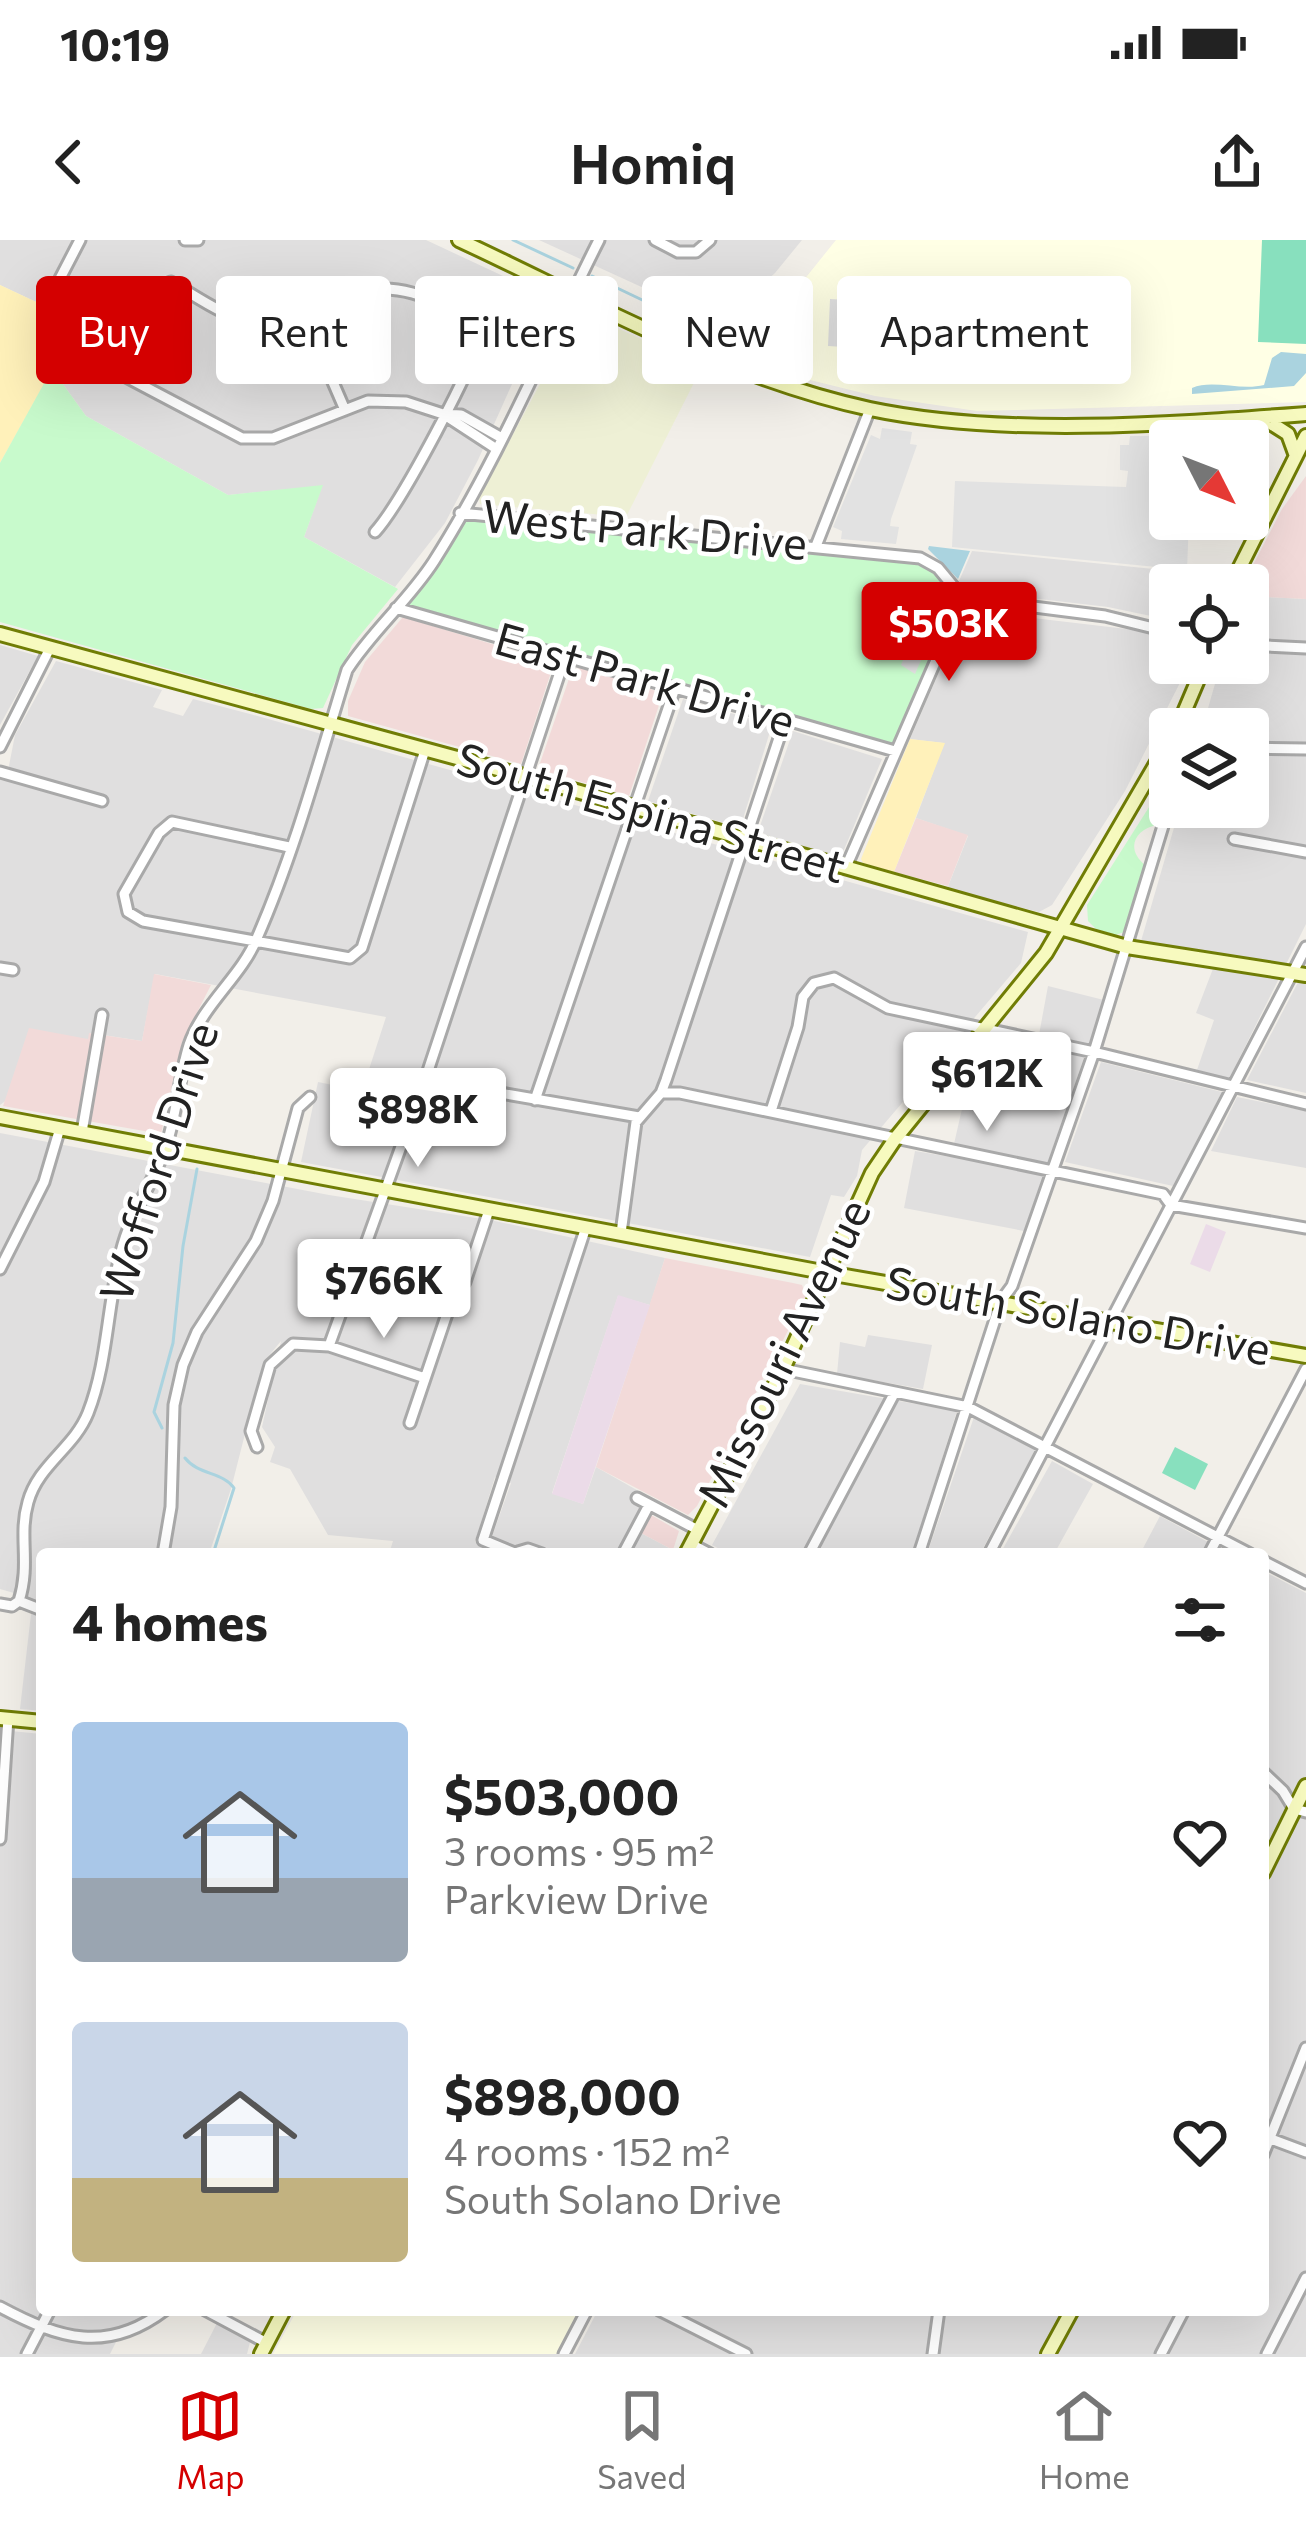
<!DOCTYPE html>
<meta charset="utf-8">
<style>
:root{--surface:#fff;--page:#f2f2f2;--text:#222;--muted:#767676;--line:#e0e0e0;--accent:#d40000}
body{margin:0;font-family:Commissioner,sans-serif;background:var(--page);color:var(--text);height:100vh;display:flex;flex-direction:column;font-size:45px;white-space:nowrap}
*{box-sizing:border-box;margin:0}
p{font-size:39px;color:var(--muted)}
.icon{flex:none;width:66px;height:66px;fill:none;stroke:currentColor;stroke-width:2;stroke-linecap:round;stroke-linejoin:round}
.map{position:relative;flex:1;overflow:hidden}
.panel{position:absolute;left:36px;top:1308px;width:1233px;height:768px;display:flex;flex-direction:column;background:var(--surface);border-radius:12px;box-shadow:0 12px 48px #0002}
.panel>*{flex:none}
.top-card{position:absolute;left:36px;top:36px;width:1236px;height:108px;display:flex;gap:24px}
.needle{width:78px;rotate:132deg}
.buttons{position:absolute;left:1149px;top:180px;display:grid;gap:24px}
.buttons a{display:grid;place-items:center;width:120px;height:120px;border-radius:12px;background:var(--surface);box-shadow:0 12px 48px #0002;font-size:60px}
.price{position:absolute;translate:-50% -102px;padding:0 27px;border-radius:12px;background:#fff;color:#222;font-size:39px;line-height:78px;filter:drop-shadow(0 3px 6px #0008)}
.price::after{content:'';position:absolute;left:50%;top:72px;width:36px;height:27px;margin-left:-18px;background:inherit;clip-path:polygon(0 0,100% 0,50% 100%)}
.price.current{background:var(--accent);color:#fff}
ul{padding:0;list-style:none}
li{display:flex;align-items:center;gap:36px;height:300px;padding:0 36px}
li span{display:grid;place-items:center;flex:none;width:336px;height:240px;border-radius:12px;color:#555}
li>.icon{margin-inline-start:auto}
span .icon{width:144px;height:144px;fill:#fffc;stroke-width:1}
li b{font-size:51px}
h2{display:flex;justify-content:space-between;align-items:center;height:144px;padding:0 36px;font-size:51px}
.chip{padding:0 42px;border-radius:12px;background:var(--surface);box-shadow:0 12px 48px #0002;font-size:42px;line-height:108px}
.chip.current{background:var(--accent);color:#fff}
.status{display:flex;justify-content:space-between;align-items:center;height:84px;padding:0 60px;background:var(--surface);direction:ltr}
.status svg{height:33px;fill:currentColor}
header{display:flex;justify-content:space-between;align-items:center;height:156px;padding:0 36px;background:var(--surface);font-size:54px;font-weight:600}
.dock{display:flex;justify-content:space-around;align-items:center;height:168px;border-top:3px solid var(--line);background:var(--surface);font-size:33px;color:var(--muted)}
.dock a{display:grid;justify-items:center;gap:6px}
.dock .current{color:var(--accent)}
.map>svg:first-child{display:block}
</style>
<div class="status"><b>10:19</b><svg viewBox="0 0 49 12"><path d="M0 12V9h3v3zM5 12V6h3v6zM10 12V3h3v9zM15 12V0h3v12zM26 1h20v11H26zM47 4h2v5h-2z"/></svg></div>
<header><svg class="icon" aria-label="back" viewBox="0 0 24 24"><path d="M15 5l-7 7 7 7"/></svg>Homiq<svg class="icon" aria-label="share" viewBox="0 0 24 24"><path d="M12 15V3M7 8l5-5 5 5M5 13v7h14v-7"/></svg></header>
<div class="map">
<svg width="1306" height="2114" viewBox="0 0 1306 2114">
<rect width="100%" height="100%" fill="#f2efe9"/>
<path fill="#e0dfdf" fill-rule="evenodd" d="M0,0H426L533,50L546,68L478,220L445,283L395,347L304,297L322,246L228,255L86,176L52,129L79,82L0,45Z
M539,0H802L775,33L720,83Z
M972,311L1214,335L1212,345H1170V380L1108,367L972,351L959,341Z
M1248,356L1306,359V684L1229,839L1197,830L1214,780L1196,773L1219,713L1141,701L1180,567H1248V489H1202L1221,423H1248Z
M966,370L1135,390L1170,400V423H1190L1125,551L1052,665L1039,672L947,649L968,596L916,578L944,503L910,499Z
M0,405L38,416L0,485Z
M56,421L162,450L153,467L183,476L193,459L250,474L1028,692L1021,723L862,910L857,936L844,957L831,955L810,1017L301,922L318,842L362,851L386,777L155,734L142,801L90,793L89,799L0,865V540L6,541L15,495Z
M683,459L772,485L743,579L735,586L648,561Z
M793,491L882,519L841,617L767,596L759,589Z
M1306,727V853L1247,840Z
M1048,746L1104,760L1024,991L904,968L915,911L951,917L967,847L978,849L983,817L997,803L1036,811Z
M1101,822L1222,852L1173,946L1065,922Z
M1237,857L1306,871V928L1211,911Z
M0,893L329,955L495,981L665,1018L650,1065L618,1056L552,1253L583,1264L596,1227L658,1262L641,1293L673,1310L671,1314H389L393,1301L328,1295L290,1229L270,1222L275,1207L262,1187L281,1101L263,1123L231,1249L209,1314H42V1361L0,1349ZM495,1237L511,1243L488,1308L475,1302Z
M868,1095L932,1105L923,1149L837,1134L840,1102L865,1107Z
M800,1144L957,1171L912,1314H729L712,1305Z
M974,1177L1035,1210L980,1314H927Z
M1052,1221L1093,1244L1054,1314H1000Z
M1160,1276L1208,1302L1201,1314H1140Z
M1263,1331L1306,1353V2114H575L598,2070H1263Z
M31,1374L42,1377V1471L20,1469Z
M0,1490L42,1494V2070H153L122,2090L110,2114H0Z
M217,2083L250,2102L247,2114H201Z"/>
<path fill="#f2dad9" d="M1306,236V359L1248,356V345H1245L1252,327L1282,269Z
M403,377L554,423L521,524L348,476V461L365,422Z
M581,428L663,453L629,556L538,529L572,430Z
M916,578L968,595L948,646L894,632Z
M154,734L211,745L182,802L161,894L3,866L29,788L88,799L89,793L142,801Z
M665,1018L793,1043L802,1045L806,1056L697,1266L688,1275L596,1227Z
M651,1275L679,1291L673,1310L641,1293Z"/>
<path fill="#ebdbe8" d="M1206,984L1226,992L1210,1032L1190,1024Z
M618,1055L650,1065L583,1264L552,1254Z"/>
<path fill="#ffffe5" d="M836,0H1306V162L977,171L875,156L810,140L728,109L803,41Z
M297,2070H581L557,2114H273Z"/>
<path fill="#eef0d5" d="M604,82L702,127L626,277L480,264L479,258L555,116L582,130L595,131L607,107L598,89Z"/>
<path fill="#fff1ba" d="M0,45L79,82L0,223Z
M910,499L945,503L894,632L863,623L861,619Z"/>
<path fill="#c8facc" d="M52,129L86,176L228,255L323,245L304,297L398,349L352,405L323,468L311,469L0,382V223Z
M460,273L930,322L963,358L895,511L396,368L432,324Z
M1170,534V550L1157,585C1135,589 1125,609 1145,625L1124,692L1116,695L1096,689L1088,681L1087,665Z"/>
<path fill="#88e0be" d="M1262,0H1306V104L1258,102Z
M1175,1207L1208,1224L1195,1250L1162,1233Z"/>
<path fill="#e2e2e2" d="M830,59L847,60L844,107L828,106Z
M882,188L912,192L910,204L917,205L891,279L890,286L899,287L896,304L841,299L842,291L833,287L871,195L880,199Z
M1130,196H1190V201H1170V279H1189L1187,330L952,307L955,241L1126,247L1128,231L1120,230V205H1129Z
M932,350L949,356L915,434L901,425Z"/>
<path fill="#aad3df" d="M788,80L813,82L809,123L766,103Z
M1281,112L1306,114V133L1294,146L1192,154V148C1212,139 1241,151 1264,145L1272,118Z
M929,306L970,311L958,339L928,309Z"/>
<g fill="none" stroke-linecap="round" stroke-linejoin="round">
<path stroke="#aad3df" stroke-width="3" d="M513,0L573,28
M592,36L703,89
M162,1188L154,1172L173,1103L183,1006L197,929
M185,1218C198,1235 223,1232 234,1248L213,1314"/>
<defs>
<path id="street" d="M185,0H198
M655,0L678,12H696L710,0
M53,52L80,0
M304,75L345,170
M495,208L443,174L461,175L500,197
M460,273L920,318L938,328L963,358L1105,376L1170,392
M375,292C402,262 474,126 484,87C472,78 457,72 443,65C347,18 332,91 255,82C226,79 196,56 171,42L159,47L113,130L242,198H273L368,161L406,162L443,174
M816,306L870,169
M396,368L895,511
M1248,405L1306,408
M0,507L50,408
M1248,508L1306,509
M0,532L102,561
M1234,599L1306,612
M289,607L172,582L159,593L124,654L128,672L143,681L350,718L362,708L425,510
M846,627L963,358
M0,728L13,730
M425,840L639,877
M661,853H680L1163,954L1171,965L1306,988
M535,860L675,448
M771,871L798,787L803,757L814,743L834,738L888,768L1094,812L1306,864
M82,892L102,775
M621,993L636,882L661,853L666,840L785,480
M0,1029L44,942L60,888
M329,1106L425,1138
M783,1129L968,1167L1250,1314
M410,1183L451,1062L465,1042L489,970
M257,1207L251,1191L270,1125L293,1104L329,1106L425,840L565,417
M637,1258L698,1290
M691,1304L710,1314
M518,1312L528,1309L542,1314
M163,1314L171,1267L174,1165L183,1125L197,1092L256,1001L273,961L298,868L310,857
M517,1314L483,1300L586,987
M623,1314L649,1265
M809,1314L894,1154
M919,1314L1001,1061L1012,1046L1094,812L1170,563
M989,1314L1306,707
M1209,1314L1306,1129
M1263,1321L1306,1343
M19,1361C31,1323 18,1296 28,1262C38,1225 74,1208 88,1173C108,1122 107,1065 121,1012C131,971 155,941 167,903C177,872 179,837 189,805C203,764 241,737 257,698C294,614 320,518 347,430C372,391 409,360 434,321C498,220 545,107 599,0
M19,1361L42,1370
M0,1364L12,1366L19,1361
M1263,1532L1283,1551L1294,1569L1306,1572
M0,1599L8,1478
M1263,1896L1306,1912
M1263,1915L1306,1808
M0,2067C60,2099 107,2114 165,2070
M205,2070L267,2103
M659,2070L746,2114
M27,2114L50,2070
M564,2114L587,2070
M933,2114L939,2070
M1161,2114L1184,2070
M1267,2114L1306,2038"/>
<path id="secondary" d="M459,0C592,62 726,138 870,169C1003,197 1171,184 1306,174
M1263,178L1288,194L1296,216
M1231,345L1306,196
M0,394L527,537L1127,707L1306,735
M1177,489L1205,423
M0,877L828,1033L1306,1116
M686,1314L783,1129L872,933L895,899L1046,713L1170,500
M0,1478L42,1482
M1263,1633L1306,1546
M261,2114L284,2070
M1048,2114L1072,2070"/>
</defs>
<use href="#street" stroke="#a9a9a9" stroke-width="15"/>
<use href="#secondary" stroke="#707d05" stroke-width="18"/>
<use href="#street" stroke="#fff" stroke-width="9"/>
<use href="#secondary" stroke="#f7fabf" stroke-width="12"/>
</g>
<g text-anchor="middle" stroke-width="9" stroke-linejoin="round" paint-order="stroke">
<g font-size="45" fill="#222" stroke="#fff">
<text transform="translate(645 290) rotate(5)" y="16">West Park Drive</text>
<text transform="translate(645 440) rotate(16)" y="16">East Park Drive</text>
<text transform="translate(651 573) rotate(16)" y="16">South Espina Street</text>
<text transform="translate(159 922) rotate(-72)" y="16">Wofford Drive</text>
<text transform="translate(1078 1076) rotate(10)" y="16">South Solano Drive</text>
<text transform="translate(784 1113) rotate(-64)" y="16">Missouri Avenue</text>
</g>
</g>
</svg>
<div class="buttons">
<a><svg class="needle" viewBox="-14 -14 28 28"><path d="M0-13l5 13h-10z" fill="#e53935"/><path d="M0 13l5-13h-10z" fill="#767676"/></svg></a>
<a><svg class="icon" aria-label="locate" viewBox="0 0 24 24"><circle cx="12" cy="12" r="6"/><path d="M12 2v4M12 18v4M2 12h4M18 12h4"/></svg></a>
<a><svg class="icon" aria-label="layers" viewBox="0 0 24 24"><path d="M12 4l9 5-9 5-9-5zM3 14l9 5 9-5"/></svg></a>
</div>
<b class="price current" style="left:949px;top:444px">$503K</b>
<b class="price" style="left:987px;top:894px">$612K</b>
<b class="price" style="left:418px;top:930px">$898K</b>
<b class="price" style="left:384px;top:1101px">$766K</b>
<div class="top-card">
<a class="chip current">Buy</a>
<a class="chip">Rent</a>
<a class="chip">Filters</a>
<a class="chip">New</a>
<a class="chip">Apartment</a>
</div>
<section class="panel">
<h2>4 homes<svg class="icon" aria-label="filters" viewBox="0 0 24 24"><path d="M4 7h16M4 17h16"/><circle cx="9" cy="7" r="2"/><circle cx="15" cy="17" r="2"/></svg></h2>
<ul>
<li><span style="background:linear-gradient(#a9c7e8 65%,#9aa5b1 0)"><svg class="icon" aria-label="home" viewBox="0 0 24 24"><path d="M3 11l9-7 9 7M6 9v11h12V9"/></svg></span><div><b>$503,000</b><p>3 rooms · 95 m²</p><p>Parkview Drive</p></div><svg class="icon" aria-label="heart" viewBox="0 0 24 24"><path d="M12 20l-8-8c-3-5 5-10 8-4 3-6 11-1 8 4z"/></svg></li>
<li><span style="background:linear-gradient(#c9d6e8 65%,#c2b280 0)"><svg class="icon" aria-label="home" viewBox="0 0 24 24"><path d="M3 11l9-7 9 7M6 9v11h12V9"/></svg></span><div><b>$898,000</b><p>4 rooms · 152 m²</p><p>South Solano Drive</p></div><svg class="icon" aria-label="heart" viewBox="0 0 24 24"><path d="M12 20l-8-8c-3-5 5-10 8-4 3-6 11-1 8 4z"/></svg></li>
</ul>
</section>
</div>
<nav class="dock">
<a class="current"><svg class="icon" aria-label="map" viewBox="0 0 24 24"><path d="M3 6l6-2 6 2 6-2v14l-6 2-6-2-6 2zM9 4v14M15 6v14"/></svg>Map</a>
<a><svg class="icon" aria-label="saved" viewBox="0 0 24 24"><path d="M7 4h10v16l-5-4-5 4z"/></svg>Saved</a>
<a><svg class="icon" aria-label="home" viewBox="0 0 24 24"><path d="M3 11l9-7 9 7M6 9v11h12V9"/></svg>Home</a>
</nav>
